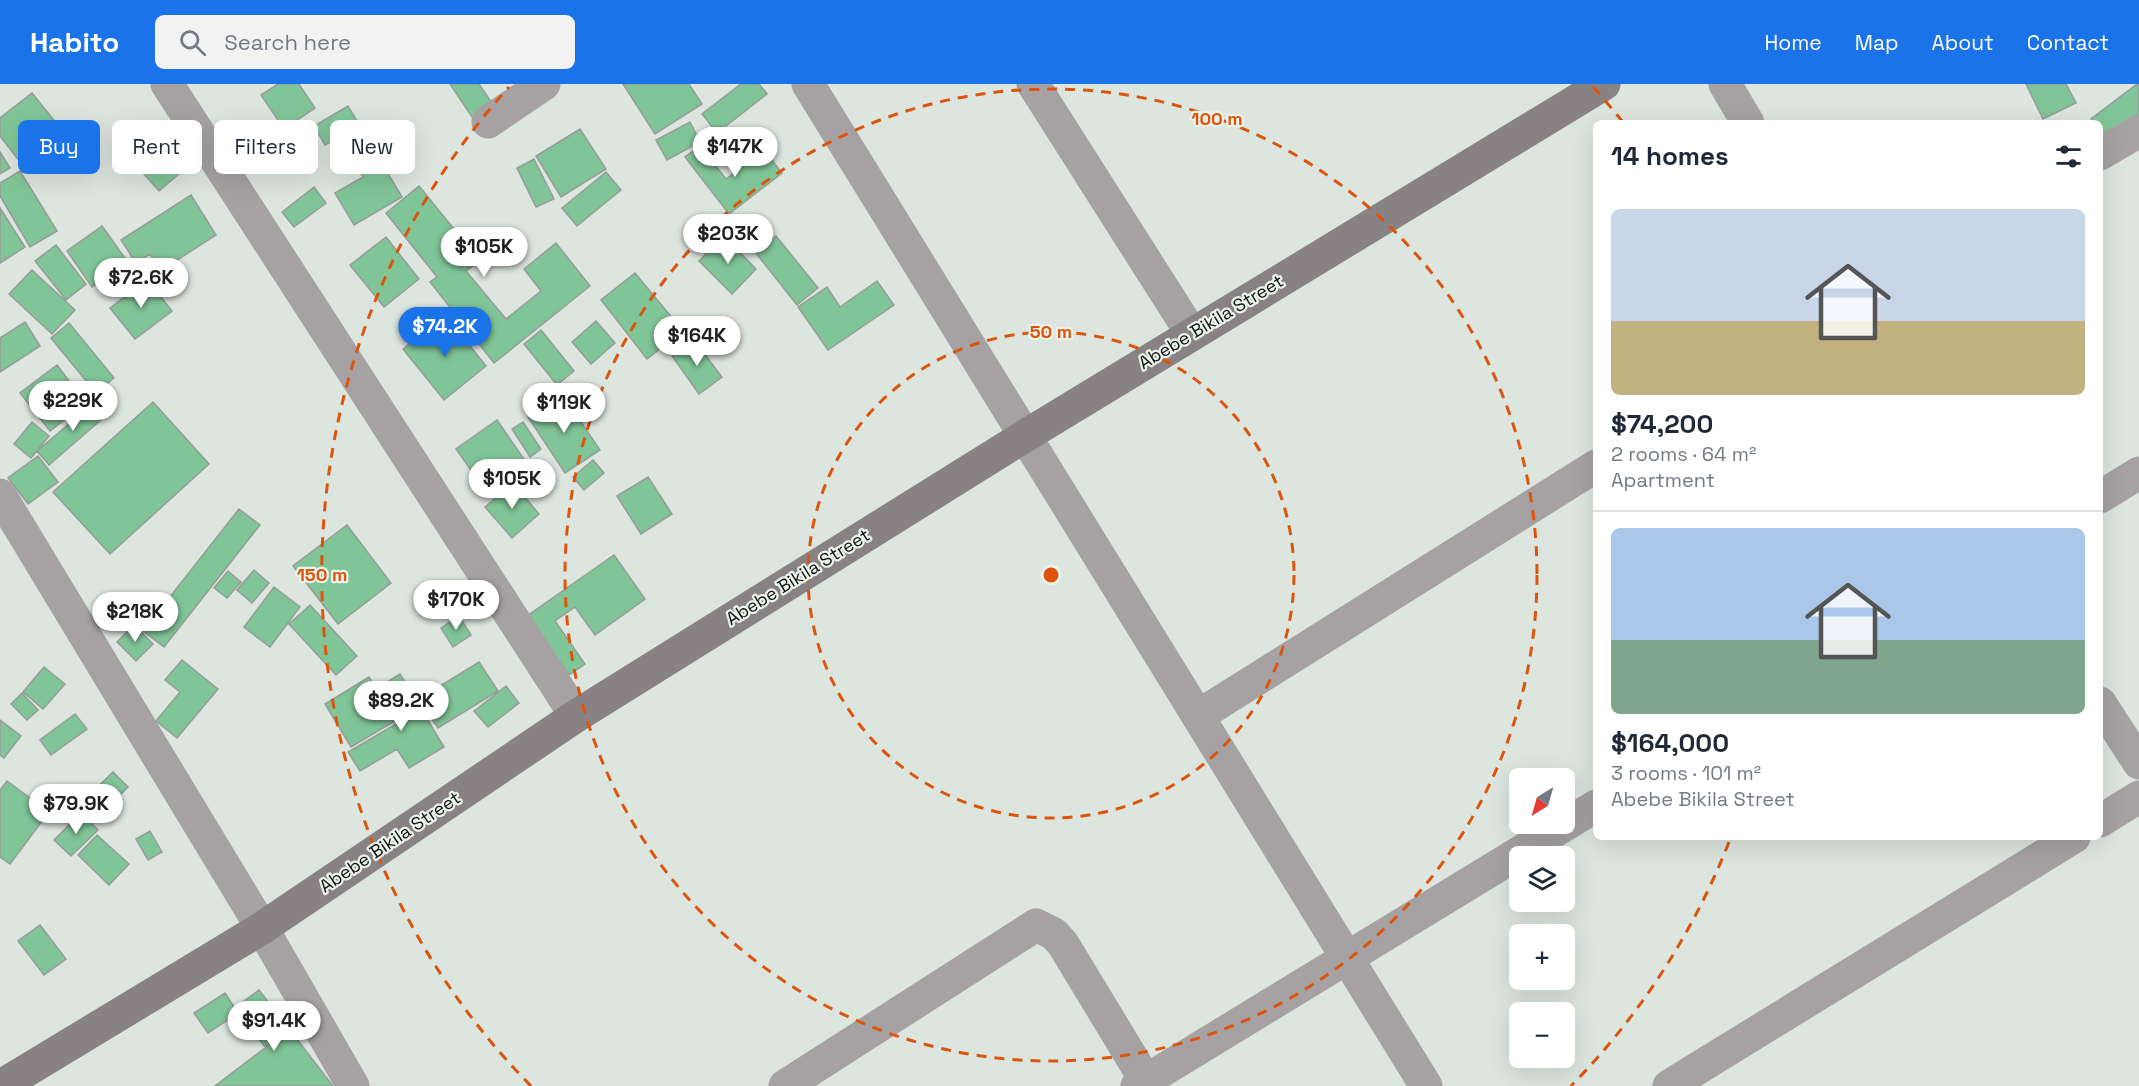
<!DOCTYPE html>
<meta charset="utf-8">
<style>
:root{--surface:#fff;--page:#f2f2f3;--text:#1f2937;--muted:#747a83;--line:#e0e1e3;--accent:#1a73e8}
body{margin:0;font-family:"Space Grotesk",sans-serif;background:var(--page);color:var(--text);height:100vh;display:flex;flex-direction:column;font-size:22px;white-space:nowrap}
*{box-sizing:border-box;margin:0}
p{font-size:20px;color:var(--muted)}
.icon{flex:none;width:33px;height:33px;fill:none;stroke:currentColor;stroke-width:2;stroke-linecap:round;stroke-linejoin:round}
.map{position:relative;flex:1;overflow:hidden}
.drawer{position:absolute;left:1593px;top:36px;width:510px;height:720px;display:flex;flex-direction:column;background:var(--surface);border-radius:9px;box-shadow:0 6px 24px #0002}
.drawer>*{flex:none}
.top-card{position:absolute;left:18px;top:36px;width:570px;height:54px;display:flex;gap:12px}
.needle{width:39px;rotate:217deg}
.fabs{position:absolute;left:1509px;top:684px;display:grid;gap:12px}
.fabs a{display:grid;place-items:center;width:66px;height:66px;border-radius:9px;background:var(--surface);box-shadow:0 6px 24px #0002;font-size:30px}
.price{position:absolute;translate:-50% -51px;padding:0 14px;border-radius:21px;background:#fff;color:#222;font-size:20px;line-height:39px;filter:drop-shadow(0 2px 3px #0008)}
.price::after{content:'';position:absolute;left:50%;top:36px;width:18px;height:14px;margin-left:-9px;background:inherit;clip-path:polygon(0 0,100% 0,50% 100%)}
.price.selected{background:var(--accent);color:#fff}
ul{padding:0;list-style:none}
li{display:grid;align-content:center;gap:12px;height:318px;padding:0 18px}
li+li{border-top:2px solid var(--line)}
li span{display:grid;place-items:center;height:186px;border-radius:9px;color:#555}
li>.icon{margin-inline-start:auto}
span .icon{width:108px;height:108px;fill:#fffc;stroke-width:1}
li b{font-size:26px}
h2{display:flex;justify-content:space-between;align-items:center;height:72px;padding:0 18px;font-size:26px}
.chip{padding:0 21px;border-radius:9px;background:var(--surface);box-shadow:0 6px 24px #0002;font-size:21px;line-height:54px}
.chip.selected{background:var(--accent);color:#fff}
header{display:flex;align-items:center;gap:36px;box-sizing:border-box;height:84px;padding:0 30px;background:var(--accent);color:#fff}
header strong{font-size:28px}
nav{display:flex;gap:33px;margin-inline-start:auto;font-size:21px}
.search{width:420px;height:54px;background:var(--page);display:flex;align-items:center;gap:15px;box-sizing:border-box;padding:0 21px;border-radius:9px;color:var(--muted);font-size:22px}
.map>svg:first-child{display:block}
</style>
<header>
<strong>Habito</strong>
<div class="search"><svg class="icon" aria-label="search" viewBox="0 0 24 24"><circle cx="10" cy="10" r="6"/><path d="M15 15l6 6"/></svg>Search here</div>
<nav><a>Home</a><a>Map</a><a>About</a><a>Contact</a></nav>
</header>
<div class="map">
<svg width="2139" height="1002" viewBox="0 0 2139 1002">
<rect width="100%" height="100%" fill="#dde5df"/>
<path fill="#80c597" stroke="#969d98" stroke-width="1.5" d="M278,0H299L315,24L284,45L261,11Z
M450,0H479L496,25L476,39Z
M623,0H689L702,20L655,50Z
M741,0H759L767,10L717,49L702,30Z
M2026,0H2066L2076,19L2043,35Z
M2137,0H2139V30L2106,55L2100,47V39H2094L2091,35Z
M32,9L61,45L20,78L0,52V34Z
M348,22L402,113L354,141L335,109L363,93L339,53L325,61L314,42Z
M690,38L700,58L667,76L656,56Z
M580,45L606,85L561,113L536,72Z
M700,62L726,95L764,66L782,89L729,130L685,73Z
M157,65L179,90L159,107L137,82Z
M0,68L10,84L0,90Z
M534,75L554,115L536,123L517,84Z
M20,87L57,147L30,163L0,112V99Z
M606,88L621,106L577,142L562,124Z
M419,102L480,177L466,187L506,235L541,207L524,185L556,159L590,202L494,279L430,198L437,193L386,129Z
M314,103L326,119L294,143L282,128Z
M191,111L216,151L160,187L150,170L136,179L121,156Z
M0,124L25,163L0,179Z
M102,142L127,177L92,203L67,167Z
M724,152L756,185L732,210L699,177Z
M776,152L818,204L797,221L755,168Z
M386,153L419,195L384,223L350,181Z
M56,161L86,200L66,216L35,177Z
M32,186L75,226L52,250L9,210Z
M635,189L683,247L647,275L601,216Z
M147,195L172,227L135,255L110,224Z
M877,197L894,221L828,266L798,223L827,203L840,223Z
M445,231L486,282L444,316L403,265Z
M596,237L615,259L591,280L572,258Z
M25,238L40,262L0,288V254Z
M69,239L114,294L96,309L51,254Z
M541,246L574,287L557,301L524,260Z
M694,256L722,293L699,310L672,272Z
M57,281L86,319L50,347L20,309Z
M562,310L600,366L565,389L528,333Z
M97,316L109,329L49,381L37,367Z
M153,318L209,380L110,470L53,408Z
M497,336L528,381L487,409L456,365Z
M32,338L49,352L31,374L14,360Z
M523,338L541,365L530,373L512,345Z
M38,372L58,398L28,420L8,394Z
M593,376L604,389L584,406L573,393Z
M648,393L672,430L641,450L617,412Z
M513,399L539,430L512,454L485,423Z
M239,425L260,441L164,563L143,547Z
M347,441L391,499L338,540L293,482Z
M614,471L645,515L595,551L575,523L555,537L585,580L569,591L527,532Z
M254,486L269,499L252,519L237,506Z
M228,487L241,498L227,514L214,504Z
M274,503L300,523L270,563L244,543Z
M310,521L357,572L336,591L289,540Z
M459,532L471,551L453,563L441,544Z
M134,541L153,560L136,577L117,558Z
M182,576L218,605L177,654L156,637L180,608L165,596Z
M479,578L498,607L438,644L419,615Z
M44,583L65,600L43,625L23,608Z
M400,590L444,663L409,684L397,665L360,687L348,668L403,636L382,601Z
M369,593L395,637L351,663L325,620Z
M506,602L519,619L488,643L474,627Z
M22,609L38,626L27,636L11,620Z
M75,630L87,645L51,671L40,656Z
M0,636L21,652L4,674L0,671Z
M113,688L128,703L97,735L81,719Z
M7,697L49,728L10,780L0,773V706Z
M81,729L98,746L71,772L54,756Z
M150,747L162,768L148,776L136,755Z
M97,751L129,780L109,801L78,771Z
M40,841L66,875L44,891L18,857Z
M259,906L333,1002H215L278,954L276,953L265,963L235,924Z
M225,909L238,929L208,949L194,929Z"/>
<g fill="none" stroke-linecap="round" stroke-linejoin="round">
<path stroke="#a6a2a3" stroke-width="33" d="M167,0L576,632
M1033,0L1192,250
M1725,0L1748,39
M488,38L544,0
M2100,70L2139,47
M0,411L262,844L353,1002
M2100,413L2139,389
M2100,619L2139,679
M1198,632L1596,382
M2100,737L2139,713
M785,1002L1036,841L1054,850L1063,860L1146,997
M1137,1002L1596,722
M1669,1002L2074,753"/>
<path stroke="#a6a2a3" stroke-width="33" d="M808,0L1426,1002"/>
<path stroke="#888284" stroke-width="33" d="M1,1002L262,844L576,632L1025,352L1604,0"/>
</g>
<g fill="none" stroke="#dd550c" stroke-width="3" stroke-dasharray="10 8">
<circle cx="1051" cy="491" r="243"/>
<circle cx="1051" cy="491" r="486"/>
<path d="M1729 758A729 729 0 0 1 1571 1002M531 1002A729 729 0 0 1 509 3M1593 3A729 729 0 0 1 1622 37"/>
</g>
<g text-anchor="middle" stroke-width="4.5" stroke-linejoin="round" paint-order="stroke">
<g font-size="18" fill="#0f1210" stroke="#eaf2ec">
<text transform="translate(1211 238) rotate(-31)" y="6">Abebe Bikila Street</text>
<text transform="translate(798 493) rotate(-32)" y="6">Abebe Bikila Street</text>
<text transform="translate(390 758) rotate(-34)" y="6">Abebe Bikila Street</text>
</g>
</g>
<circle cx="1051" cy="491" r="9" fill="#dd550c" stroke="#eaf2ec" stroke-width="3"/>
<g font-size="18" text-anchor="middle" font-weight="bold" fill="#dd550c" stroke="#eaf2ec" stroke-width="4.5" stroke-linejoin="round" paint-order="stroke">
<text x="1217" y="41">100 m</text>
<text x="1051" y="254">50 m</text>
<text x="322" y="497">150 m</text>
</g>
</svg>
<div class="fabs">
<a><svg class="needle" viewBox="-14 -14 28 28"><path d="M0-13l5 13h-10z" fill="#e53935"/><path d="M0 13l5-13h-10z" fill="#747a83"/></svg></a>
<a><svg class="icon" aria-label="layers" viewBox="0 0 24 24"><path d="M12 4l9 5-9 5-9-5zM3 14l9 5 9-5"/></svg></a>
<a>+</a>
<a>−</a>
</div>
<b class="price" style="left:735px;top:94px">$147K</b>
<b class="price" style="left:728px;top:181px">$203K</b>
<b class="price" style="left:484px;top:194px">$105K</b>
<b class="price" style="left:141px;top:225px">$72.6K</b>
<b class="price selected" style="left:445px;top:274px">$74.2K</b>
<b class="price" style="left:697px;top:283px">$164K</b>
<b class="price" style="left:73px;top:348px">$229K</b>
<b class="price" style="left:564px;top:350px">$119K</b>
<b class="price" style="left:512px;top:426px">$105K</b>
<b class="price" style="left:456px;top:547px">$170K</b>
<b class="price" style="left:135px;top:559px">$218K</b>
<b class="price" style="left:401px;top:648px">$89.2K</b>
<b class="price" style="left:76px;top:751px">$79.9K</b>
<b class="price" style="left:274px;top:968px">$91.4K</b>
<div class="top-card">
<a class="chip selected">Buy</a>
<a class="chip">Rent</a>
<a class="chip">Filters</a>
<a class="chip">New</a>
</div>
<section class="drawer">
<h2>14 homes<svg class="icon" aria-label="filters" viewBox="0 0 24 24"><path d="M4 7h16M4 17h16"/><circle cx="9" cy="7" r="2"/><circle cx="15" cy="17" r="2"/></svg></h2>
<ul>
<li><span style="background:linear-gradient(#c9d6e8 60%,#c2b280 0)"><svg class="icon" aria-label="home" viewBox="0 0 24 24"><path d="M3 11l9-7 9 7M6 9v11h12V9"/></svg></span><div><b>$74,200</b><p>2 rooms · 64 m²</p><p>Apartment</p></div></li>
<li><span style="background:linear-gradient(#a9c7e8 60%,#7fa58c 0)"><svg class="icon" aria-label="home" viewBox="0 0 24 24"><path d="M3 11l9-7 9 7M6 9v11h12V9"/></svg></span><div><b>$164,000</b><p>3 rooms · 101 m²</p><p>Abebe Bikila Street</p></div></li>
</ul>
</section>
</div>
